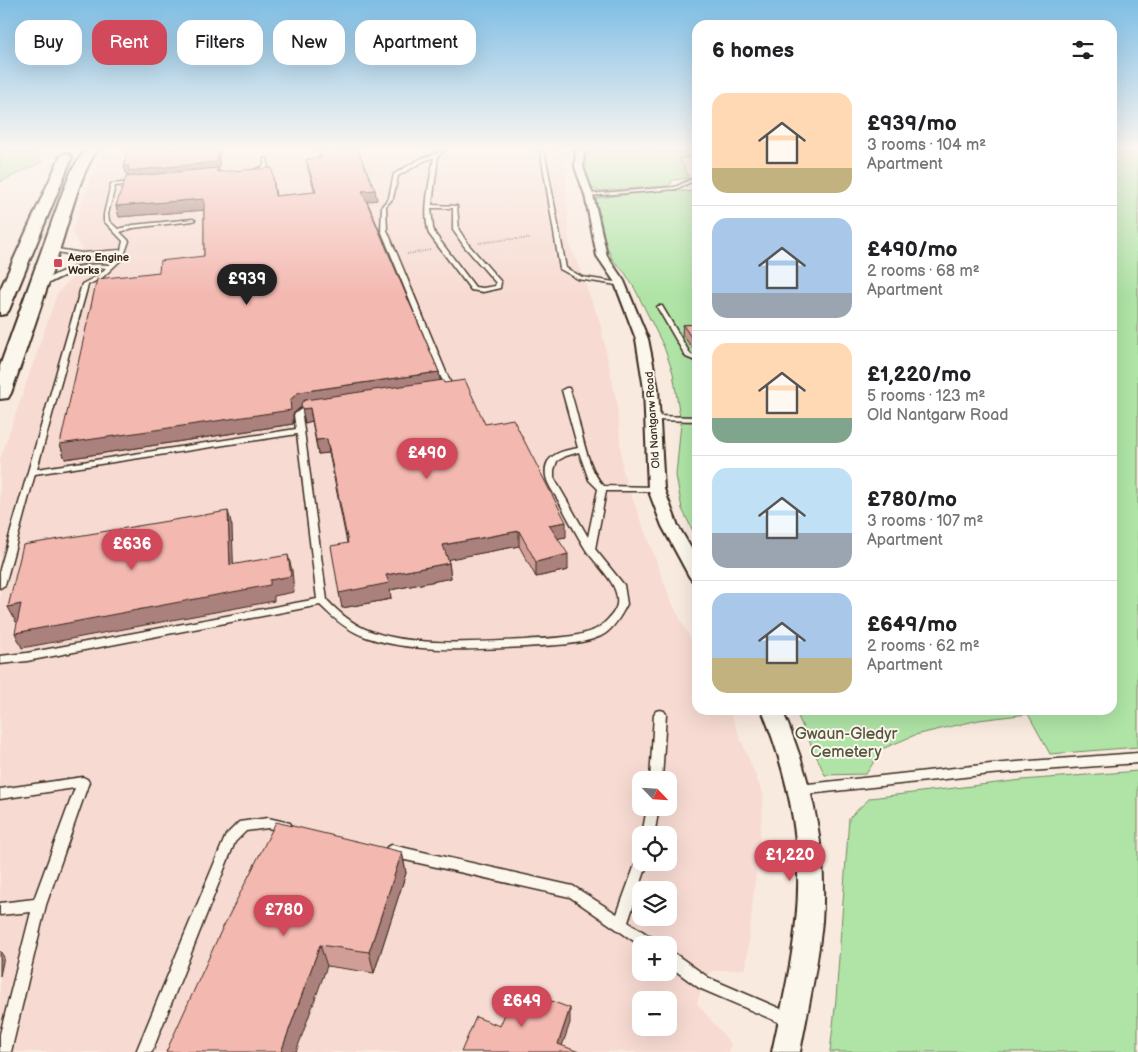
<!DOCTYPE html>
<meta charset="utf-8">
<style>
:root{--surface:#fff;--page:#f2f2f2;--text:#202124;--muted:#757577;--line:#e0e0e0;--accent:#d1495b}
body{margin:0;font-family:"Balsamiq Sans",sans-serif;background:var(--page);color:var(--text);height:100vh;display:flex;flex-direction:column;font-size:19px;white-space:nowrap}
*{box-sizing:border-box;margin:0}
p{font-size:16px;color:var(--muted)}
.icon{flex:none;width:28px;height:28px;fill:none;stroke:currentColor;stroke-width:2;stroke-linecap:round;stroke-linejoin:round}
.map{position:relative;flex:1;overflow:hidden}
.side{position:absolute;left:692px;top:20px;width:425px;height:695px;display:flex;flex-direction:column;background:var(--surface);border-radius:15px;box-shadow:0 5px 20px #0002}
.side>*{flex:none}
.hud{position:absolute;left:15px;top:20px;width:475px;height:45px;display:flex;gap:10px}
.needle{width:32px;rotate:115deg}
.fabs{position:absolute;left:632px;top:771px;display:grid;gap:10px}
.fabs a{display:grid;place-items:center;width:45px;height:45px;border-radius:10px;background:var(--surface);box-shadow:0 5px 20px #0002;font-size:25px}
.price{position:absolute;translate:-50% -42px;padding:0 11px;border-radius:18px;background:var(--accent);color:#fff;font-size:16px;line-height:32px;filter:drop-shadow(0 1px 2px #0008)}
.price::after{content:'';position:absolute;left:50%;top:30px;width:15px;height:11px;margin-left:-8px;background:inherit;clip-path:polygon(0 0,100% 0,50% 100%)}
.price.current{background:#222;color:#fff}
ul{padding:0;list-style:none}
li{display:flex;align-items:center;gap:15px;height:125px;padding:0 20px}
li+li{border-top:1px solid var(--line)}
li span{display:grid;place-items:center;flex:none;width:140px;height:100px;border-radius:15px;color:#555}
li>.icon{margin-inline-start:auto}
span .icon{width:60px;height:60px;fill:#fffc;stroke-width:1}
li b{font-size:21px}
h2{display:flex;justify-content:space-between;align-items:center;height:60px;padding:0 20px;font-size:21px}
.pill{padding:0 18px;border-radius:15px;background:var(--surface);box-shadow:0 5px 20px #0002;font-size:18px;line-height:45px}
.pill.current{background:var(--accent);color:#fff}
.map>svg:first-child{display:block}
</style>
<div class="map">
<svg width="1138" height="1052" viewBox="0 0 1138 1052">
<rect width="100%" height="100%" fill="#f9eae0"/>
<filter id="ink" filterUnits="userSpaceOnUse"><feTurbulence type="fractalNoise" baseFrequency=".02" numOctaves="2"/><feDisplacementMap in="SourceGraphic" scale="10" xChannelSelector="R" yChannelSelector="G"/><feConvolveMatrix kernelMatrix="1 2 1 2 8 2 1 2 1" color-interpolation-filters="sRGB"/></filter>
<g filter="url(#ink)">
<path fill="#f7dbd2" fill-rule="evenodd" d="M109,148L562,150L565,154L569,242L600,322L617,403L623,473L672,603L697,651L698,710H729L764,796L746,969L712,971L704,983L697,1003L731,1044L729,1052H0V459L57,294L74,275L81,248L72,232L91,176L104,150ZM641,780H669V808H641ZM641,835H669V862H641ZM641,890H669V918H641ZM641,945H669V972H641ZM641,1000H669V1028H641Z"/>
<path fill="#afe4a6" stroke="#758762" d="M0,148H44L35,153L42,162L0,182Z
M587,148H697V158H680L689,178L672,180L671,184L666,186L597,191C582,181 585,163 587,148Z
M1113,148H1138V747L1050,754L1028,714L979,720L915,735L882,749L866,774L825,775L795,710H1112Z
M669,190L697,192V539L682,509L676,475L681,423L673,373L664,347L635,289L625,273L612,259L605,241L596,198Z
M1138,771V1052H830L836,999L849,818L870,798L1022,780Z"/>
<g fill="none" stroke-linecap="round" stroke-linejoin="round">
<path fill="#658b93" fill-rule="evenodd" d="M555,148L560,150L559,151L547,148Z
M587,149L642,148C625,153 604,151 586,151Z"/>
<defs>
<path id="lane" d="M443,148H448L438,156L432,205L457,206L459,230L468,244L501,282L500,288L483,292L471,290L429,234C422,210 430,181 434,157L424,161L398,176L393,198L386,206L387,230L453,389C450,392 443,392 440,389L445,387L381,230L382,206L389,198L394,174L420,159L435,154ZM431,208H453V230L464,246L496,283L495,286L483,288L475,287L435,234L433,228Z
M535,148H540L545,154L566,268L582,277L621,283L624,285L623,286L578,279L560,269L541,154Z
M264,158L267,159L268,168L251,173V171L264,166Z
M698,176V179L676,189L589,196L587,195L589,194L675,187Z
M133,182L135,184L115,186L108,214L109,221L118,229L133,225L193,219L195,220L193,221L133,228L120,232L129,241L123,258L103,277L88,285L37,469L296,429L294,415C300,409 307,405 316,406V410L308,412L302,416L327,600C340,614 355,626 373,632C416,647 479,642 524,640C546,638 571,639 592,631C601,628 616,613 617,604C620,584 596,565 586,550C576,534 567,516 558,500C554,493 547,484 546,476C545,470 546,463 550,459C557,451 569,450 578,448L562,390L566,388H569C580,415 584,467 604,486L656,487L660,489L656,491H606L595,549L624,585L627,604C621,616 613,630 601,636C578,646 550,645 525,647C475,649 414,654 366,637C348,631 333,618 320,605L27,661L0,664V656L27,653L317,599L297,434L35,474L5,585L0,588V569L82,284L99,275L106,268C82,265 62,276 42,287L37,286C56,270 84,262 109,265L118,256L120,253L82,257L48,250L51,248L82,253L121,250L123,241L104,221V214L111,184ZM579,452L589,480L598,489L588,537L554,478V470L557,461L566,456Z
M658,306H662L691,355L698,357V362L686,357L657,307Z
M650,416L698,417V421L653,420L649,418Z
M660,710L664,711L666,714L662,780H650L654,714L656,711Z
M1138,753V763L991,774L799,795L795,793L793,790L795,787L799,785L991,764Z
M83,777L87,779L89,782L46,905L11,1052H0V1034L31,912L0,915V903L34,899L75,788L0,799V789Z
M647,808H659L654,835H642Z
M268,818L290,823L292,827L290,831L286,832L268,828L246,831L235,842L152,1052H136L226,835L239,822Z
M392,845L573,886L617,914L636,862L637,858L641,857V862H648L628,922L656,940L658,945H641V946L570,897L392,857L387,855L386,851L387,847Z
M669,951L674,953L709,978L795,1015L797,1020L795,1025L790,1027L699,988L669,966Z"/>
<path id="street" d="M576,148H584L583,167L593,195L607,256L624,281L648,339L658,389L664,489L678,526L698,560V581L692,580L689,576L662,526L648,489L644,389L636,339L614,281L597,256L585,195L575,167Z
M762,710H782C811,777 828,847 822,921C818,965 808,1009 800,1052H772C781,1009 792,965 796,921C804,848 789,777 762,710Z"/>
<path id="primary" d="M86,148H98C78,179 71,214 60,248C44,297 28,345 11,393L8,398L0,399V366L62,194L72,170Z
M66,153L72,157L9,310L6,314L0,315V290L60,157Z"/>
</defs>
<use href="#lane" stroke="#3b2a1e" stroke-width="3"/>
<use href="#street" stroke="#3b2a1e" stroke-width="4"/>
<use href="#primary" stroke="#3b2a1e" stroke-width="4"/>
<path stroke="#3b2a1e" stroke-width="2" stroke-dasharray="0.5 2" stroke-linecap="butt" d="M479,243L510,239H530
M407,254L430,250"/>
<use href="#lane" fill="#fbf7ec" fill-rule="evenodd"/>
<use href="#street" fill="#fbf7ec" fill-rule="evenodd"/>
<use href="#primary" fill="#fbf7ec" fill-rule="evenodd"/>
</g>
<path fill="#d19e97" stroke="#3b2a1e" d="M318,148L377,200L367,201L439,372L440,381L444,383L485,424L566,537L558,538L568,570L536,577L519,546L448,559L449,563L451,578L390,590L391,599L342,608L347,543L329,453L318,454L312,421L305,423L302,406L293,414V424L65,459L60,444L159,272L204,256V210L119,217L116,206L129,176H127L124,166L219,172L273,177L276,196L315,192L308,169L306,159L320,158Z
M698,324V353H696L682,334L683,325Z
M402,852L406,873L374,973L327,966L166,1052Z"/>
<path fill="#aa817b" stroke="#3b2a1e" d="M218,148H220L219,172L130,180L129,176H127L124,166Z
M375,190L377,200L364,202L362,191Z
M204,199L206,210L119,217L116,206Z
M696,345H698V353H696Z
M439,372L441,386L302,406L293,414V424L65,459L60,444L290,400L299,392Z
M310,408L312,421L305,423L302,409Z
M327,439L329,453L318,454L316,440Z
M228,511L232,526L234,581L230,565Z
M566,522V537L550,540L549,525Z
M519,531V546L445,560L443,545Z
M568,554V570L536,577V562Z
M288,555L292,570L294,592L274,596V601L22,648L15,633L270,580Z
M449,563L451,578L390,590L391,599L342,608L339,593L386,575Z
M21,604L28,620L16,622L8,607Z
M402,852L406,873L374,973L369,952Z
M320,945L327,966L296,1052H281Z
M0,951L4,957L0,976Z
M570,1008V1023L560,1052L558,1044Z"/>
<path fill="#f3b8b0" stroke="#3b2a1e" d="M128,148H218L217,162L128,171L129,166H124Z
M318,148H357L375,190L362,191L439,372L299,392L290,400L291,410L60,444L97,279L159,272L160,261L204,256V199L116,206L126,177L217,168V172L272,168L275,196L316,192L306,159L321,158Z
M698,324V345H696L683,325Z
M443,380L444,383L465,380L485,424L513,419L566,522L549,525L568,554L536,562L519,531L443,545L449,563L386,575L389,583L339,593L331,546L348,543L327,439L316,440L310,408L302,409L301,403L305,400Z
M228,511L230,565L288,555L291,576L270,580V585L15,633L21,604L8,607L23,545Z
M276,822L402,852L369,952L320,945L281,1052H166L221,931Z
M516,988L570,1008L558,1044L579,1052H461L476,1017L500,1026Z"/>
</g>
<linearGradient id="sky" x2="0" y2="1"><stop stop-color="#7fbee5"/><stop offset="0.5" stop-color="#fcf6f1"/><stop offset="1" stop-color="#fcf6f1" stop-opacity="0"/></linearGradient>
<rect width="1138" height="296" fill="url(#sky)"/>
<rect fill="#d1495b" stroke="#fbf7ec" stroke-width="2" x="53" y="258" width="10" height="10" rx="2.5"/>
<g text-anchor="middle" stroke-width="4" stroke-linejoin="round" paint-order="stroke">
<g font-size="11" font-weight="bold" fill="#3b2a1e" stroke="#fbf7ec" text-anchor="start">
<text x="68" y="261">Aero Engine<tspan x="68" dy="13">Works</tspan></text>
</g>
<g font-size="11" fill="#3b2a1e" stroke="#fbf7ec">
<text transform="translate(652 420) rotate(-94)" y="4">Old Nantgarw Road</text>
</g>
<g font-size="16" fill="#585840" stroke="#fbf7ec">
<text x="846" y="739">Gwaun-Gledyr<tspan x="846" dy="18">Cemetery</tspan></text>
</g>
</g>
</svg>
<div class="fabs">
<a><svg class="needle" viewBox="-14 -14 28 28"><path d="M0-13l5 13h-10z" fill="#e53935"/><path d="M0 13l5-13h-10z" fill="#757577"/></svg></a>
<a><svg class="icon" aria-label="locate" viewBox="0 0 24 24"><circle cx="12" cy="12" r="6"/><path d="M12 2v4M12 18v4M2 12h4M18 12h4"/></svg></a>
<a><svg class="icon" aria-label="layers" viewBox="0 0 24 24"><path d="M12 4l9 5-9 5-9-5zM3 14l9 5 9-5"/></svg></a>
<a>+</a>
<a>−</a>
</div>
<b class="price current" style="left:247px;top:306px">£939</b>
<b class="price" style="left:427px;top:480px">£490</b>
<b class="price" style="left:132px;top:571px">£636</b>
<b class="price" style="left:790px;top:882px">£1,220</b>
<b class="price" style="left:284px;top:937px">£780</b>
<b class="price" style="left:522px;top:1028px">£649</b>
<div class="hud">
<a class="pill">Buy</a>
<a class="pill current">Rent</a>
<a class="pill">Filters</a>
<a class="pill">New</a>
<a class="pill">Apartment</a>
</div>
<section class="side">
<h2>6 homes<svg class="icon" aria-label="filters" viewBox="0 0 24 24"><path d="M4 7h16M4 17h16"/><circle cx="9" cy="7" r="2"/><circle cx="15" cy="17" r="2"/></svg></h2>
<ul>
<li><span style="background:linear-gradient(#ffd9b3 75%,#c2b280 0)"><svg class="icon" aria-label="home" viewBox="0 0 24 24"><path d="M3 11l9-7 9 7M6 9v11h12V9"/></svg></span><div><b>£939/mo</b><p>3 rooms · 104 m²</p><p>Apartment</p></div></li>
<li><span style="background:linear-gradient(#a9c7e8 75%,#9aa5b1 0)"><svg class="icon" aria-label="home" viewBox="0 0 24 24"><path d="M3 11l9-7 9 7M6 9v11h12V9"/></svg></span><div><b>£490/mo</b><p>2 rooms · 68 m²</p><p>Apartment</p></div></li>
<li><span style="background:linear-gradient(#ffd9b3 75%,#7fa58c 0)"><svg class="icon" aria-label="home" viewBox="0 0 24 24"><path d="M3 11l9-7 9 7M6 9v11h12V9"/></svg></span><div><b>£1,220/mo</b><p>5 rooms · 123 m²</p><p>Old Nantgarw Road</p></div></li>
<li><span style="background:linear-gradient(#bfe0f5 65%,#9aa5b1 0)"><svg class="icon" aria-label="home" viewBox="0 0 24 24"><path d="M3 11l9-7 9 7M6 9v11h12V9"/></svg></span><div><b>£780/mo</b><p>3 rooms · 107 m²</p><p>Apartment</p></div></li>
<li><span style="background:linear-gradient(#a9c7e8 65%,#c2b280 0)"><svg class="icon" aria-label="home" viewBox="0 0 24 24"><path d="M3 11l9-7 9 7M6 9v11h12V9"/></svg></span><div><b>£649/mo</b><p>2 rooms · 62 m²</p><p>Apartment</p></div></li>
</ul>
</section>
</div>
